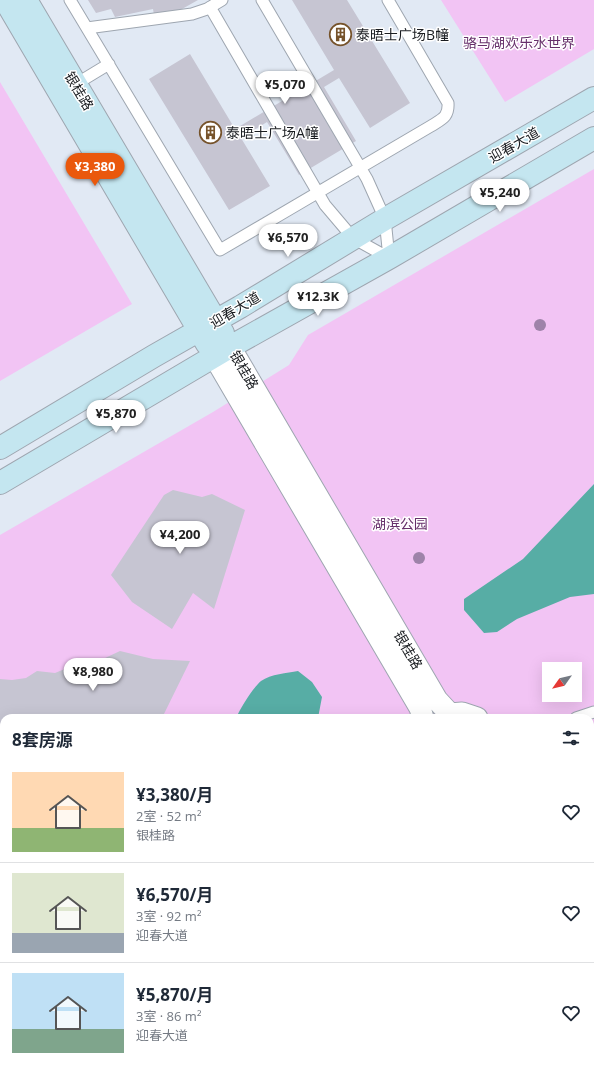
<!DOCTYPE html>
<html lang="zh">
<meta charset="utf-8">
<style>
:root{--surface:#fff;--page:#f2f2f3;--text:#1f2937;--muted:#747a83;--line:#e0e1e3;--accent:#ea580c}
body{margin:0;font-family:"Open Sans","Noto Sans SC",sans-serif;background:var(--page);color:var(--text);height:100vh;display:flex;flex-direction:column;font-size:15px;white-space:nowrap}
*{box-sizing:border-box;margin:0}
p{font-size:13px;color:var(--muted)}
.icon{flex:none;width:22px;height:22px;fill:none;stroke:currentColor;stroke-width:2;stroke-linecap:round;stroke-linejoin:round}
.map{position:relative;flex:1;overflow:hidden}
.panel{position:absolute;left:0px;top:714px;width:594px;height:356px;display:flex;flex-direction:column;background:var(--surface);border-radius:12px 12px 0 0;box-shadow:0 4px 16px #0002}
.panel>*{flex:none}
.needle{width:26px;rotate:236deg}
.buttons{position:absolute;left:542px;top:662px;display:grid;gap:8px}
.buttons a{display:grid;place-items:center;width:40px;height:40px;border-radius:0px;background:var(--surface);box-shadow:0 4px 16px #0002;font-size:20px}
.price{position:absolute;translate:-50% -34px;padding:0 9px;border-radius:14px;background:#fff;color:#222;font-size:13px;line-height:26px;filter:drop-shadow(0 1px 2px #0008)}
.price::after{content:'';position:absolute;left:50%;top:24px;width:12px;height:9px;margin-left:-6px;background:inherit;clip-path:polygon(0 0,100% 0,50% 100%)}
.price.on{background:var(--accent);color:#fff}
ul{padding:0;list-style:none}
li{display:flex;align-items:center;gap:12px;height:100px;padding:0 12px}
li+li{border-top:1px solid var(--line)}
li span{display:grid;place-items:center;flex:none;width:112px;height:80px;border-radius:0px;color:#555}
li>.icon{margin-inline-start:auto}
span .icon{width:48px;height:48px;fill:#fffc;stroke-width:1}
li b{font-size:17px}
h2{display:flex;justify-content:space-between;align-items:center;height:48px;padding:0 12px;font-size:17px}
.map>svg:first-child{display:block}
</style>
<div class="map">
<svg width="594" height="1070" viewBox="0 0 594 1070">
<rect width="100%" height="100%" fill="#e1e9f4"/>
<path fill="#f2c4f4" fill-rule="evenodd" d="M441,0H594V49L505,102Z
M0,82L132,304L0,381Z
M594,169V1070H0V535L213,412L289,365L308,335ZM549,669H575V695H549ZM4,718H590V1066H4Z"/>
<path fill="#57ada5" d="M594,484V594L570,597L517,619L497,632L484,633L464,610V599L523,559Z
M298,671L312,682L322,697L318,718H236C241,707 252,689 261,681C271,674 287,673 298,671Z
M0,873H4V1066H50L48,1070H0Z"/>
<path fill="#c6c5d2" d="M88,0H198L182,9L154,15L153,9L115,17L111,9L96,13Z
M292,0H347L410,103L370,128L339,78L324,87L356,141L299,175L267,122L241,138L270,186L229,210L149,79L190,54L235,129L334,70Z
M173,490L202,497L212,494L245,510L214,609L193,593L172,629L132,602L111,575L164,495Z
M120,651L153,659L190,661L162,718H4V787L0,782V679L12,680L26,678L37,671L55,673L72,666H88Z"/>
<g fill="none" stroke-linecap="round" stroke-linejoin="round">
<defs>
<path id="lane" d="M70,0L220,250L431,126C442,119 449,117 448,103L388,0
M262,0L367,179L385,219L389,258
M210,7L325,205L353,238L389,258
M87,28L192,14L207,9L222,0
M76,84L109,64
M576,718L594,712
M590,897L594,904
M590,994L594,997
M580,1066L582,1070
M102,1070L104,1066"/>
<path id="street" d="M230,347L437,700L450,714L462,713L477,718
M214,356L420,708L423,718"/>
<path id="secondary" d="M5,0L207,344
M26,0L223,333
M0,448L154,356L240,307L385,219L594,98
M0,483L230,347L389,258L594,138"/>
</defs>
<use href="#lane" stroke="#9ea6b0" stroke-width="13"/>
<use href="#street" stroke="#9ea6b0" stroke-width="23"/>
<use href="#secondary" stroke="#9ea6b0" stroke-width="24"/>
<use href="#lane" stroke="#fff" stroke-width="11"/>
<use href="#street" stroke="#fff" stroke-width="21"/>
<use href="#secondary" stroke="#c4e6f0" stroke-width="22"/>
</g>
<g fill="#9e83a9">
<circle cx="540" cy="325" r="6"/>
<circle cx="419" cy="558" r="6"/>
</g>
<defs>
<symbol id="building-ring" viewBox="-11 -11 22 22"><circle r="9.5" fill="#fff" stroke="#76532b" stroke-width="1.5"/><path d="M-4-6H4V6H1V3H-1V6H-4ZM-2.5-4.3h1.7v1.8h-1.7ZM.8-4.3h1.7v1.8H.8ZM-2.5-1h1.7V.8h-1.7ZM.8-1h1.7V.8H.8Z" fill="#76532b"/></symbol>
</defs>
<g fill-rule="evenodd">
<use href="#building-ring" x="328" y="22" width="25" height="25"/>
<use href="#building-ring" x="198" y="120" width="25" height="25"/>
</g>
<g text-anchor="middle" stroke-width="3" stroke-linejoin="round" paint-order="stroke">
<g font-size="14" fill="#1a1d21" stroke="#fff" text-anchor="start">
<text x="356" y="40">泰晤士广场B幢</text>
<text x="226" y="138">泰晤士广场A幢</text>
</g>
<g font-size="14" fill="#67306b" stroke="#fff">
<text x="519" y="48">骆马湖欢乐水世界</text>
<text x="400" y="529">湖滨公园</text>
</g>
<g font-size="14" fill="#1a1d21" stroke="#fff">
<text transform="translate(79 91) rotate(59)" y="5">银桂路</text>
<text transform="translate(514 145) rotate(-30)" y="5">迎春大道</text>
<text transform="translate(235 310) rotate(-31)" y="5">迎春大道</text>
<text transform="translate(244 370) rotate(60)" y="5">银桂路</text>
<text transform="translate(408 650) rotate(60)" y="5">银桂路</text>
</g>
</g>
</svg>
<div class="buttons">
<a><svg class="needle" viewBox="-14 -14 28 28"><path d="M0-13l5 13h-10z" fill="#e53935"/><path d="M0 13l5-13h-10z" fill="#747a83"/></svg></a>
</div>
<b class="price" style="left:285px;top:105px">¥5,070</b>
<b class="price on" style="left:95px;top:187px">¥3,380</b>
<b class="price" style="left:500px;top:213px">¥5,240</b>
<b class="price" style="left:288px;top:258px">¥6,570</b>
<b class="price" style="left:318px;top:317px">¥12.3K</b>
<b class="price" style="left:116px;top:434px">¥5,870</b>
<b class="price" style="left:180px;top:555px">¥4,200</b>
<b class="price" style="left:93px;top:692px">¥8,980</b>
<section class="panel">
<h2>8套房源<svg class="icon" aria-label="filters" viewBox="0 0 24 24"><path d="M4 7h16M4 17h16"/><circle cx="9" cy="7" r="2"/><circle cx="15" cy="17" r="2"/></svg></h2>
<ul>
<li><span style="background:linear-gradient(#ffd9b3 70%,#8fb573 0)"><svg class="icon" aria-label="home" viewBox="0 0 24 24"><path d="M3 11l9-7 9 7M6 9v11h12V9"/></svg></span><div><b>¥3,380/月</b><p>2室 · 52 m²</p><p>银桂路</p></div><svg class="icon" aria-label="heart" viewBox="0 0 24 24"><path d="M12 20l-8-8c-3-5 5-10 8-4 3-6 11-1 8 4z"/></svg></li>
<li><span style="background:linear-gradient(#dfe7d0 75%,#9aa5b1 0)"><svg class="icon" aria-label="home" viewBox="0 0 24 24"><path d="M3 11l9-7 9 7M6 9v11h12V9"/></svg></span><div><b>¥6,570/月</b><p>3室 · 92 m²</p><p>迎春大道</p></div><svg class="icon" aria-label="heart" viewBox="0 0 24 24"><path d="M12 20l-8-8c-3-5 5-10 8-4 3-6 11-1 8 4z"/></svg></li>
<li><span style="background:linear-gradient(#bfe0f5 70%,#7fa58c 0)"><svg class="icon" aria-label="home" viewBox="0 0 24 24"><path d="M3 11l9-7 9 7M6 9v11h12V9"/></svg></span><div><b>¥5,870/月</b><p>3室 · 86 m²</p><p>迎春大道</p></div><svg class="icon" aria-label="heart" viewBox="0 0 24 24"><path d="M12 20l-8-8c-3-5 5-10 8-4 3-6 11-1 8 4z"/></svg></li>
</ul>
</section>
</div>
